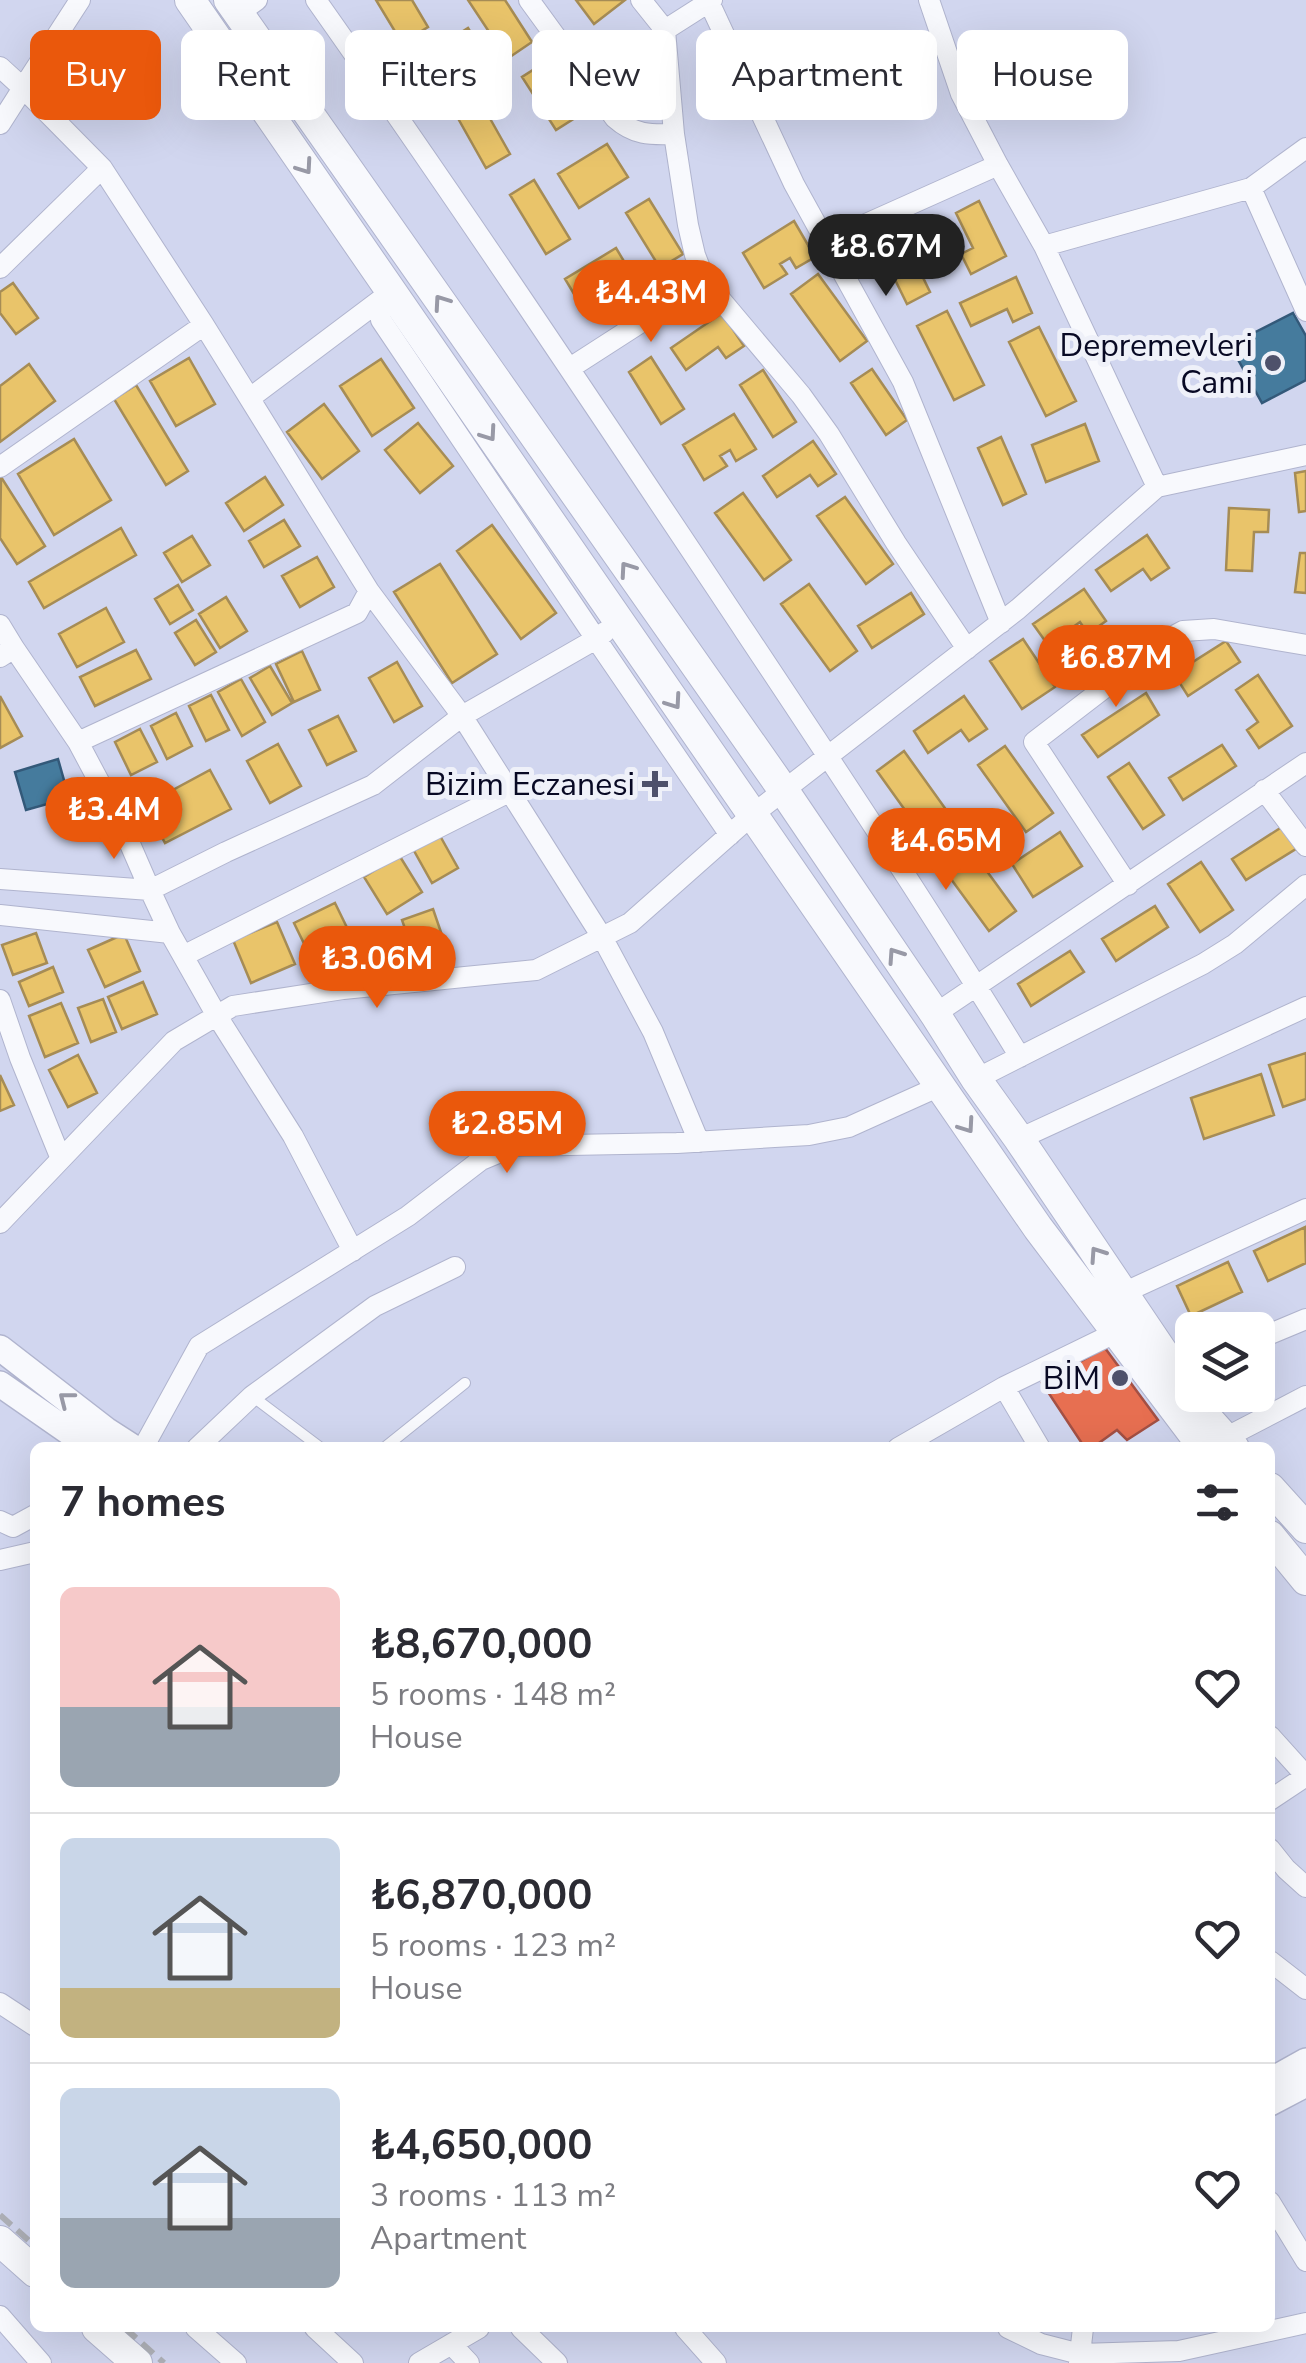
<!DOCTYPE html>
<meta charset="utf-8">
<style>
:root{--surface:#fff;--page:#f7f7f7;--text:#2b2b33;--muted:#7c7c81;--line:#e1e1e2;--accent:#ea580c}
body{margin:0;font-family:"Nunito Sans",sans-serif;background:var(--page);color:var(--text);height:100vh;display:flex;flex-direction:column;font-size:38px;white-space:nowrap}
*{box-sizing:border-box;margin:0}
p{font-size:32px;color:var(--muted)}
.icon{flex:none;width:55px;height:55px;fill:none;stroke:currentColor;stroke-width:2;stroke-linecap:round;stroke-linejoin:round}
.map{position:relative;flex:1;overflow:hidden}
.panel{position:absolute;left:30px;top:1442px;width:1245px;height:890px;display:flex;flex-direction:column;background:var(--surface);border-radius:15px;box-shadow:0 10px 40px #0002}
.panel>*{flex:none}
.top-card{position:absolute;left:30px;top:30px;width:1248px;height:90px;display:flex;gap:20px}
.buttons{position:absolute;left:1175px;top:1312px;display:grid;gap:20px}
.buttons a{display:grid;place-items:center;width:100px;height:100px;border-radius:15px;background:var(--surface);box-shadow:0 10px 40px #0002;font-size:50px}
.price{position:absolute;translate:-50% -85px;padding:0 22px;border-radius:35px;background:var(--accent);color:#fff;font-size:32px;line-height:65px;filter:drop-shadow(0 2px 5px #0008)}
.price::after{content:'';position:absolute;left:50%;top:60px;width:30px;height:22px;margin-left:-15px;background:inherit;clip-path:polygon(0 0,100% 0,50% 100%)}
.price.current{background:#222;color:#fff}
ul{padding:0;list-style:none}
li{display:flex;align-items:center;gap:30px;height:250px;padding:0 30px}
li+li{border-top:2px solid var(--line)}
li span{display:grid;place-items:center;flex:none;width:280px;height:200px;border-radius:15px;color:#555}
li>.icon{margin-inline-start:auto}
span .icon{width:120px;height:120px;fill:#fffc;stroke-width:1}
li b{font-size:42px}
h2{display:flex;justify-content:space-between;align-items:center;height:120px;padding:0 30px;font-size:42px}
.pill{padding:0 35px;border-radius:15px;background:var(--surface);box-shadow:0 10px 40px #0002;font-size:35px;line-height:90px}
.pill.current{background:var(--accent);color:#fff}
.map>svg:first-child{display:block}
</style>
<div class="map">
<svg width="1306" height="2363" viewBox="0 0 1306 2363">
<rect width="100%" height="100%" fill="#d1d6ef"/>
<path fill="#e9c46a" stroke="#a68c55" stroke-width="2.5" d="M376,0H412L428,27L402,43Z
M468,0H505L532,42L507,59Z
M576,0H625L594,24Z
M468,28L489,62L467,75L462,66L454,71L460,80L440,93L419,59Z
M544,63L578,116L556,130L522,77Z
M479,99L510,154L486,168L455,113Z
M607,144L628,177L579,208L558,174Z
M534,180L570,239L546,254L510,195Z
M649,199L683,254L660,268L626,213Z
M979,201L1006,256L971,274L961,254L973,248L956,213Z
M794,221L815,257L796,268L790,258L780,264L787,274L764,288L743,253Z
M915,231L925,251L913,257L930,292L907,304L880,249Z
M616,248L637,283L618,295L612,284L602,290L608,301L586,314L565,279Z
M818,274L867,341L840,361L791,294Z
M1016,277L1032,313L1013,322L1007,309L971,326L960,303Z
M13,283L38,318L16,334L0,313V292Z
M947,311L984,385L954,400L917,326Z
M722,313L744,346L726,358L718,347L686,370L671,348Z
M1039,327L1076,401L1046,416L1009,342Z
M651,357L684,409L661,424L629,372Z
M189,358L215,404L176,426L150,381Z
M381,359L414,408L372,436L340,386Z
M29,364L55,401L0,442V386Z
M872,369L907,420L886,435L851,383Z
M763,370L796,422L773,437L740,385Z
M136,385L188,471L166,485L114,399Z
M324,404L359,451L322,479L287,432Z
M734,414L756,449L736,461L730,450L720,456L727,466L704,480L683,445Z
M418,423L453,466L420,493L385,450Z
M1085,424L1099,461L1046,482L1032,445Z
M1001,437L1026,494L1003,505L978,448Z
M74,439L111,500L54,535L18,474Z
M813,441L836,474L818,486L810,475L777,497L763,476Z
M1306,471V511L1299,512L1295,473Z
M1,477L45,546L17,564L0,538Z
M265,477L283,505L244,531L226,503Z
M743,493L791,560L764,580L715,513Z
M845,497L893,564L866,584L817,516Z
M1229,508L1269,510L1268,532H1254L1252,571L1226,570Z
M284,520L300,546L264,567L249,541Z
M492,525L556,613L521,639L457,551Z
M121,528L136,555L44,608L29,582Z
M1147,535L1169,568L1151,580L1143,569L1111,591L1096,570Z
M192,536L210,565L182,582L164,553Z
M1300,553H1306V593L1295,592Z
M317,557L334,587L300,607L282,576Z
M440,564L497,654L452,683L394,592Z
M809,584L857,651L830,671L781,604Z
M178,585L193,610L170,624L155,599Z
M1084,589L1106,621L1088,634L1080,622L1048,645L1033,624Z
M911,593L924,614L872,648L858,626Z
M226,597L247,631L220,648L199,614Z
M106,608L124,642L77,667L59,634Z
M196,620L216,652L195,665L175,633Z
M1023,639L1055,687L1022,709L990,661Z
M1226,641L1240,662L1188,696L1174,674Z
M136,650L151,679L95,706L80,677Z
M302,651L320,690L294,702L276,664Z
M397,662L422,706L394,722L369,678Z
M270,666L292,703L272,715L250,678Z
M1258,675L1292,726L1259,748L1247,730L1258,722L1236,690Z
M241,679L265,722L242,736L218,692Z
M1146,693L1159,715L1098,757L1082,735Z
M211,695L229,730L206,741L189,706Z
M0,696L22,736L0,748Z
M964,696L987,729L969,741L961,730L928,753L914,731Z
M176,713L192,746L167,759L151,726Z
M338,716L356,751L327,765L309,730Z
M140,729L157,762L131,775L115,742Z
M278,744L301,786L270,803L247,761Z
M1222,745L1236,766L1183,800L1169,778Z
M1005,746L1053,813L1026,832L978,765Z
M904,751L952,818L925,838L877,771Z
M1129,763L1164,815L1143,829L1108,777Z
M210,770L231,809L165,843L145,805Z
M1285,825L1299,847L1246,880L1232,859Z
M1060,832L1082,866L1033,897L1012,864Z
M439,834L458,868L432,883L413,849Z
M967,844L1016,911L989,931L940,864Z
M399,855L422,892L387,914L364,877Z
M1201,862L1233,910L1200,932L1168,884Z
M335,903L353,940L312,960L294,923Z
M1155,906L1168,927L1116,961L1102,939Z
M433,909L444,941L413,952L402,920Z
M277,922L295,964L251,983L233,940Z
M36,933L47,963L13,975L2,945Z
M124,934L140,971L105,987L88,950Z
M1070,951L1084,972L1031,1006L1018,984Z
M53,967L63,992L29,1006L19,982Z
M143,982L157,1014L122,1029L108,997Z
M103,999L116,1032L91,1042L78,1008Z
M61,1003L78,1043L45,1057L29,1016Z
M1306,1053V1099L1283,1107L1269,1065Z
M78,1055L97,1093L68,1107L49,1070Z
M1261,1074L1274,1115L1204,1139L1191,1098Z
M0,1075L14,1105L0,1111Z
M1305,1227L1306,1263L1268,1281L1254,1251Z
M1228,1262L1242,1292L1191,1316L1177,1286Z"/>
<path fill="#e76f51" stroke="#a45044" stroke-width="2.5" d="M1105,1348L1158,1420L1127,1440L1117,1430L1092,1448H1085L1042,1383Z"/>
<path fill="#457b9d" stroke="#335979" stroke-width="2.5" d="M1293,313L1306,336V380L1262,403L1230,345Z
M58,759L69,798L26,810L15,772Z"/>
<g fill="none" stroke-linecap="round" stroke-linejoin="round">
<defs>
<path id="service" d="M252,1396L321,1448
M384,1448L465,1383"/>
<path id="minor" d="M80,0L23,88L102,168L204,325
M316,0C453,194 584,390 716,588C819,743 923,898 1020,1057
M529,0L615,118C634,135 650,135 674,134
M641,0L665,30L674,134L688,225L695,255L705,281L801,395L829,434L896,543L967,649
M929,0L961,94L998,165L1044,246L1157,487
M709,2L794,184L903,382L1001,623
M239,13L257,0
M665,30L712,0
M0,67L23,88L0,124
M1306,148L1251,188L1306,311
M826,242L998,165
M1044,246L1251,188
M0,268L102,168
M570,368L705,281
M250,398L379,301L381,320L596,639L462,716L602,937L653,1032L699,1142
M0,467L204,325L369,591
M0,625L14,648
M605,632L596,639L730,835
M0,657L14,648L78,742L120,821L150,890L226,852L373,785L462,716L369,591L357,613L78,742
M1264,790L1306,846
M0,879L150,890L170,933L217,1016L293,1136L353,1251
M1128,885L1034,742L1168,639L1183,631L1214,629L1306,645
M0,915L170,933
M183,956L509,792
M0,1000L20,1058L61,1159
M935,1014L1306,763
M976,1079L1203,964L1235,944L1306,885
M1019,1139L1306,1007
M0,1223L174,1041L233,1006L343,989L536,970L630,923L752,815L1018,609L1157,487L1306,455
M1123,1293L1306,1209
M1258,1339L1306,1319
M1004,1387L1040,1448
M1225,1438L1306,1396
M143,1448L199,1346L408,1216L481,1160L515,1146L677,1143L809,1135L849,1127L940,1086
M197,1448L252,1396L375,1306L455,1267
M898,1448L1004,1387L1117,1332
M0,1521L13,1527L35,1515
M0,1560L35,1552
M1270,1736L1306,1776
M1270,1800L1306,1776
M1270,1849L1286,1869L1306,1887
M1270,1961L1306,1989
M0,2003L35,2026
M1270,2202L1306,2261
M0,2316L41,2363
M196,2328L236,2363
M315,2328L353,2363
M521,2328L557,2363
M685,2328L716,2363
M1008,2328L1041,2344L1080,2354L1179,2351L1306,2323
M451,2344L469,2363
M419,2363L479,2328
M1079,2363L1083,2328"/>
<path id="tertiary" d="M0,1348L106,1430L134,1448
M0,1384L92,1448
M1270,2081L1306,2061
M1270,2103L1306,2084"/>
<path id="secondary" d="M190,0L1038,1228L1204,1448
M229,0L784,791L935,1014L976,1079L1019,1139L1207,1418L1234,1448
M1270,1488L1306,1528
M1270,1536L1306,1580
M0,2241L35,2272
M97,2328L137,2363"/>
</defs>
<use href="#service" stroke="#b0b4ce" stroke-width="12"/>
<use href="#minor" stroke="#b0b4ce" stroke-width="22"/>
<use href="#tertiary" stroke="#b0b4ce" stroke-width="28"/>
<use href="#secondary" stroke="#b0b4ce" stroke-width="32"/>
<use href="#service" stroke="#f8f9fd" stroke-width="10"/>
<use href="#minor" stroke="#f8f9fd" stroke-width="20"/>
<use href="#tertiary" stroke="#f8f9fd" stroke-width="25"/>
<use href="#secondary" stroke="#f8f9fd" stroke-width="30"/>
<path stroke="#aeb0b7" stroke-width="6" stroke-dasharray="15 8" stroke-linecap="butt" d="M0,2215L35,2246
M125,2328L164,2363"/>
</g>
<defs><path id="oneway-chevron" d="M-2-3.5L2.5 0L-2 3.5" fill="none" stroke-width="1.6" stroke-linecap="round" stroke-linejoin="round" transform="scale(2.5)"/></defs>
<g stroke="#9899a6">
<use href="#oneway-chevron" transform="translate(305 167) rotate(55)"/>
<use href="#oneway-chevron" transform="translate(441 302) rotate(-125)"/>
<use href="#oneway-chevron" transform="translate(489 434) rotate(55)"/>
<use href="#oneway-chevron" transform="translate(627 569) rotate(-125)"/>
<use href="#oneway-chevron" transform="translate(674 702) rotate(55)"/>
<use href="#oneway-chevron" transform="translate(895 955) rotate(-124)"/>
<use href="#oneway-chevron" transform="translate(967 1126) rotate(55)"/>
<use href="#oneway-chevron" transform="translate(1097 1254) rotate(-124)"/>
<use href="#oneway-chevron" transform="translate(66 1399) rotate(-142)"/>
</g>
<g fill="#4e516b" stroke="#eff1f9" stroke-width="4">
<circle cx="1273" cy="363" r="10"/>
<path d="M650 769h10v10h10v10h-10v10h-10v-10h-10v-10h10z"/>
<circle cx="1120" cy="1378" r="10"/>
</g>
<g text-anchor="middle" stroke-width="10" stroke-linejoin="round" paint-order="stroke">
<g font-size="32" fill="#080924" stroke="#eff1f9" text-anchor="end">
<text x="1253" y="356">Depremevleri<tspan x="1253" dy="37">Cami</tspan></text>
<text x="635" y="795">Bizim Eczanesi</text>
<text x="1100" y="1389">BİM</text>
</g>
</g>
</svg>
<div class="buttons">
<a><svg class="icon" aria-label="layers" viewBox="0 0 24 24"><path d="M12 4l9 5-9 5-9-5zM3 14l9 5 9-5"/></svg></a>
</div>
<b class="price current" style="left:886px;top:299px">₺8.67M</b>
<b class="price" style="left:651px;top:345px">₺4.43M</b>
<b class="price" style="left:1116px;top:710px">₺6.87M</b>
<b class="price" style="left:114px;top:862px">₺3.4M</b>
<b class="price" style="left:946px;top:893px">₺4.65M</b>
<b class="price" style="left:377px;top:1011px">₺3.06M</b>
<b class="price" style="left:507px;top:1176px">₺2.85M</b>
<div class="top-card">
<a class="pill current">Buy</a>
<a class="pill">Rent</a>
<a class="pill">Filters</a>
<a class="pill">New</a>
<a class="pill">Apartment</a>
<a class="pill">House</a>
</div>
<section class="panel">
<h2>7 homes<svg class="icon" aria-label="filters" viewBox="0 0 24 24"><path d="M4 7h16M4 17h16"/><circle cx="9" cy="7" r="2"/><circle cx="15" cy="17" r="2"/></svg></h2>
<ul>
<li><span style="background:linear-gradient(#f6c9c9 60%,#9aa5b1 0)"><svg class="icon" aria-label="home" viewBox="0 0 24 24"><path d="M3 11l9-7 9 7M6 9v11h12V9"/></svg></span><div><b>₺8,670,000</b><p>5 rooms · 148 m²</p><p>House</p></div><svg class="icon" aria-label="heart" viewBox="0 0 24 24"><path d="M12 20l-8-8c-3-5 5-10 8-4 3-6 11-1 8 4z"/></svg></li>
<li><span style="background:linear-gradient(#c9d6e8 75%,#c2b280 0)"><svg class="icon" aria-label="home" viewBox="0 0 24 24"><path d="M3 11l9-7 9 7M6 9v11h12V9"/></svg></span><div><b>₺6,870,000</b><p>5 rooms · 123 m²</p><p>House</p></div><svg class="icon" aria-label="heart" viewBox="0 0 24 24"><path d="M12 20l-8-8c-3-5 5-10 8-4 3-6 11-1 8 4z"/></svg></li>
<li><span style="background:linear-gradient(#c9d6e8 65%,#9aa5b1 0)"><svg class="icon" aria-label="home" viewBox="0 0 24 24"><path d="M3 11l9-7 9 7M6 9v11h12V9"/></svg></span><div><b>₺4,650,000</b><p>3 rooms · 113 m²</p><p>Apartment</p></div><svg class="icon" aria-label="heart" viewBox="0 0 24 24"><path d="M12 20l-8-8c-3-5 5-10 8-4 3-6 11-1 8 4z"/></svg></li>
</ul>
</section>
</div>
